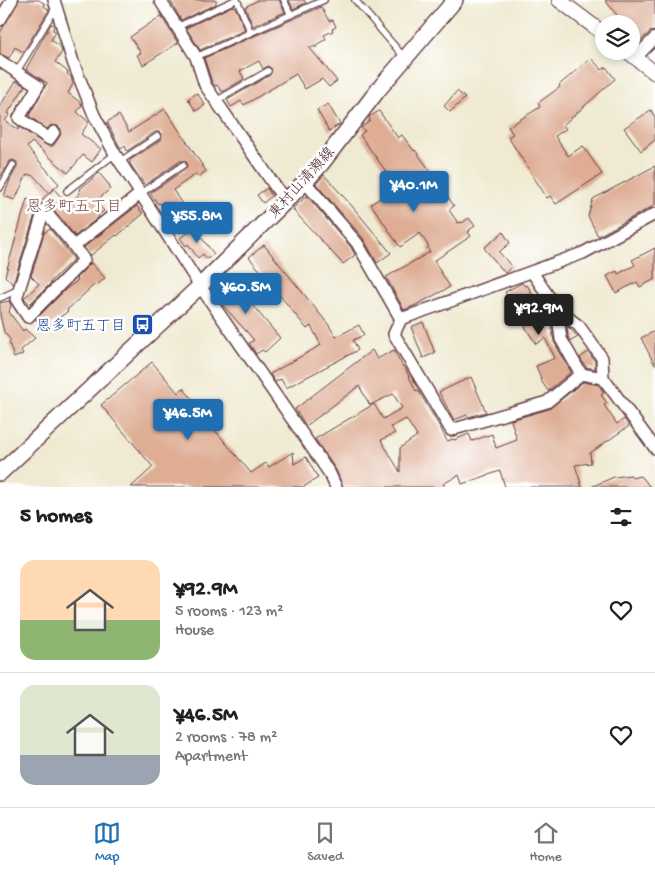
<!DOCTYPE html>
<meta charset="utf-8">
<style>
:root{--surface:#fff;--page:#f6f6f6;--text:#202124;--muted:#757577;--line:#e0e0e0;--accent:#1f6fb2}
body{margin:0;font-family:"Gochi Hand","Klee One",sans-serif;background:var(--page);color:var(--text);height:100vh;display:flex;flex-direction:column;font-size:19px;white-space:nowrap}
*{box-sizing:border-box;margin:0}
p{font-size:16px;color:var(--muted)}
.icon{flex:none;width:28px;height:28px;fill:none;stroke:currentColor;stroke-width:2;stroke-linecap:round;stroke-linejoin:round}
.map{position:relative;height:487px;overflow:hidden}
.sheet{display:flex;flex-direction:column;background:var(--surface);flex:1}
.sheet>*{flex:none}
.buttons{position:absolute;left:595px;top:15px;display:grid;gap:10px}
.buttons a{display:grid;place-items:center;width:45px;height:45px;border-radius:50%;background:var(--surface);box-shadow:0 2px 8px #0003;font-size:25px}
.price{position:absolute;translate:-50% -42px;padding:0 11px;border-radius:5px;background:var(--accent);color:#fff;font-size:16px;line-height:32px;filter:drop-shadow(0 1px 2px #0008)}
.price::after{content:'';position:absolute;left:50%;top:30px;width:15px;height:11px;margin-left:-8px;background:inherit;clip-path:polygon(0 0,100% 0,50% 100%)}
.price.selected{background:#222;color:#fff}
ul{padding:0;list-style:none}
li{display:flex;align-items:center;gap:15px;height:125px;padding:0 20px}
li+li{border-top:1px solid var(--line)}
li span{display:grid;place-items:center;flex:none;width:140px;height:100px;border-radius:15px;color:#555}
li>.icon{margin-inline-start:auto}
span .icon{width:60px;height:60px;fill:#fffc;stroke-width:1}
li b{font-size:21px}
h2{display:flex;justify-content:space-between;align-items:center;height:60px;padding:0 20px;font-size:21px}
.tabs{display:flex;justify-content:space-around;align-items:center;height:70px;border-top:1px solid var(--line);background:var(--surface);font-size:14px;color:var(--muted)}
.tabs a{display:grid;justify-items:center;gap:2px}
.tabs .selected{color:var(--accent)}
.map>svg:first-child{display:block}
</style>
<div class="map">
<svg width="655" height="487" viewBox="0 0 655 487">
<rect width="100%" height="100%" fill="#fff"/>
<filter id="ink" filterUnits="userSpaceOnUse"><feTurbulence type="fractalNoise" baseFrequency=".02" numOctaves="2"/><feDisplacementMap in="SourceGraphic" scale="10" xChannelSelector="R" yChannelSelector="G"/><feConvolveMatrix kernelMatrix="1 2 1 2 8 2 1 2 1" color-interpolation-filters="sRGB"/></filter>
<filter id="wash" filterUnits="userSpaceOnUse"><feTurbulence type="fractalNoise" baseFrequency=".0096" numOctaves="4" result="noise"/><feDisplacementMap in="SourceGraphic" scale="20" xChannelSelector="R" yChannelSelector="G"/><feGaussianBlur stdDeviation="1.12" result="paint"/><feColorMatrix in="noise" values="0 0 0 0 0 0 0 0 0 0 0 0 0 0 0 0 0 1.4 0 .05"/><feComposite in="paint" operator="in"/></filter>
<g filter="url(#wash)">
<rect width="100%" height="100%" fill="#efead1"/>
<g id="blocks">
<path fill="#dead94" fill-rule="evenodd" d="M19,0H39L45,4L44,6L49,10L23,52L15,47L9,58L0,54V33Z
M170,0H216V4L181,20Z
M258,0H279L285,12L253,26L245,7Z
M289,0H304L306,3L293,9Z
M605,0H655V31L650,32L636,45L631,41V24H624Z
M232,6L235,7L245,30L200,50L186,28Z
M321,7L329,21L333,20L336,27L332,29L333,31L324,35L326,39L316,45L317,47H309L337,81L329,87L322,79L305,89L296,74L244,105L241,101L231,107L227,100L270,75L272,69L268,66L263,69L259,61L240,71L244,79L222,92L217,85L215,86L212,82L204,58Z
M161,16L178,43L143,65L137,55L141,53L130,37Z
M51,24L54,25L53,30L56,32L51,40L60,46L62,52L55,62L68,72L67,74L71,77L73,84L68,93L81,103L82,105L77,112L89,122L81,134L101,149L92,162L83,155L68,173L32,142L27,147L59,184L49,193L34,176L27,174L15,200L4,196L10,180L17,167V162L13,160L10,161L1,176L0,175V106L16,81L25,86L8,113L10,114L5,121L18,130L19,127L48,146H53L60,136L61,129L58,126L51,125L47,129L29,116L47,83L26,69Z
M591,58L602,70L606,67L615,79L563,125L566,129L555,136L568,156L583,146L602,174L556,204L550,196L547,198L508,137L513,134L508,127L540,107L538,103L560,87L559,85Z
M457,91L465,98L450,112L444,106Z
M197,93L205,105L196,111L188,99Z
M328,104L340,124L329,131L317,110Z
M165,109L206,171L198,177L196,174L173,190L188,213L173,223L160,203L158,204L150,193L186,169L187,163L185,161H180L145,185L130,164V160L161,140L162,134L160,132H155L127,151L125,146L121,149L107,122L119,115L129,132Z
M651,110L655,117V140L641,151L624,128Z
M379,111L398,138L402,135L414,151L415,150L439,183L443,181L448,188L444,191L454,206L449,210L458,223L461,222L462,223L469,218L475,226L469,230L470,231L468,232L471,236L434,261L450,287L416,305L404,310L386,277L430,252L427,248L429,247L420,233L400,247L371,204L397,187L360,135L365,131L361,128L370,121L369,117Z
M655,166V205L598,236L588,216L593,199Z
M99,173L110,186L109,187L110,189L96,201L104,211L98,215L99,217L75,236L50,205L42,199L54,189L68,205L79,194L78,193L81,190L80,189Z
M324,175L352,206L391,253L377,263L363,238L316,184Z
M267,188L272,196L263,203L257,195Z
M307,196L351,247L355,255L343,264L294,211L293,208Z
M27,199L41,203L37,208L13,284L5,276Z
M137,206L143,214L117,236L116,235L90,256L84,247Z
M194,228L214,254L207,259L203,254L198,258L188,244L186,246L180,238Z
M50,229L74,259L50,282L51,283L30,304L24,298L39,284L31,276L44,233Z
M503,232L510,243L499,252L512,267L505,273L484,248Z
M264,245L328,324L336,337L359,325L364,335L353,340L358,350L286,388L281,379L275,382L270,374L321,345L311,326L307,329L249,257Z
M655,248V279L640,287L637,282L616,293L607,276L617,271L618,274L635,265L632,260Z
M91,263L105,278L96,286L94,285L67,310L68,311L45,329L36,319L66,289L78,280L76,278Z
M233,274L241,283L237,287L280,338L265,352L262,350L256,354L249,343L254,340L221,303L213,292Z
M522,283L525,286L527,285L532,293L526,297L537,314L542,311L551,323L554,342L571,372L548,391L540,379L541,378L536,366L555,358L545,338L536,344L522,322L505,292Z
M9,301L11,305L9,312L23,331L25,329L35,338L21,350L23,354L14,358L9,342L11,341L4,332L0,315V303Z
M423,322L435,353L423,358L411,327Z
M567,326L578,337L571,341L568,337Z
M655,331V365L641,338Z
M372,350L377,359L394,350L403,367L404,366L416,391L418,390L440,427L447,441L453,439L454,440L469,434L472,441L492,434L496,448L517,440L511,420L549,409L583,382L599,385L604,393L601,395L607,403L604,405L617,424L624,419L629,426L590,453L591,463L575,465L582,487H505L500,471L462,484L459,475L443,484L445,487H343L336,470L315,439L374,404L383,419L402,408L393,394L370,405L359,386L306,426L295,409ZM406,419L417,436L400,448V472L381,440L395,433L391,427Z
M588,352L595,361V369L586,367L580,358Z
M152,362L178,393L183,388L215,426L213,428L251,473L266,463L269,467L293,452L294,464L306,457L318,478L303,487H131L153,467L101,405Z
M471,377L486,412L468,417L467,415L454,420L439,392Z
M631,475L632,478L639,476L643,478L650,487H591L614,477Z"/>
</g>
</g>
<g filter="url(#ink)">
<use href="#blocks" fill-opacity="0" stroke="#633d44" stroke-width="1"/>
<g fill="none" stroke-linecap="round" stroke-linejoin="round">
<defs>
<path id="service" d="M237,0L251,33
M284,0L291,15
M355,0L404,57
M177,27L235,0
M196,57L324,0
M17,71L55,9
M216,101L268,71
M119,162L158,136
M0,188L13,165
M67,191L115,154
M140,194L183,165
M0,298L19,289"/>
<path id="minor" d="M54,0L73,62L94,115L115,154L200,286L330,474L336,487
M160,0L196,57L205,85L286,202
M0,20L12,0
M635,58L655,38
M0,61L38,86L19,118L49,139L54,132
M305,182L357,243L401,319L583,253L655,214
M74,246L44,210L16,299L28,317L84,260L74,246L140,194
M532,272L557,309L561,339L581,374L603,378L655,448
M557,309L579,326L602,358L603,378
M401,319L394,334L451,430L547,402L581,374"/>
<path id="tertiary" d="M559,0L604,34
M627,51L655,73"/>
<path id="secondary" d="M0,473L200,286L305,182L322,163L378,90L455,0"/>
</defs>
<use href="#service" stroke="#633d44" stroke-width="8"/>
<use href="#minor" stroke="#633d44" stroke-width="14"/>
<use href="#tertiary" stroke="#633d44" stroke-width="16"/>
<use href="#secondary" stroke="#633d44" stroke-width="18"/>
<use href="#service" stroke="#fff" stroke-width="5.5"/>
<use href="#minor" stroke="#fff" stroke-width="11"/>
<use href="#tertiary" stroke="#fff" stroke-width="14"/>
<use href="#secondary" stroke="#fff" stroke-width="15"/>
</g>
</g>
<defs>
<symbol id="bus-square" viewBox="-11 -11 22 22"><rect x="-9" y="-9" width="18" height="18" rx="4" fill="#1a4fb4" stroke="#fff"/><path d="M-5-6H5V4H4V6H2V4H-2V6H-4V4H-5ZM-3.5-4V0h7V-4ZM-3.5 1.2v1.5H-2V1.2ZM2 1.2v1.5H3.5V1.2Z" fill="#fff"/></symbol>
</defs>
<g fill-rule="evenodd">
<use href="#bus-square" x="130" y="312" width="25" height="25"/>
</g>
<g text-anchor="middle" stroke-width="5" stroke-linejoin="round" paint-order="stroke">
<g font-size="15" fill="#4a1f2b" stroke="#fff">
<text transform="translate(301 182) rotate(-48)" y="5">東村山清瀬線</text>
</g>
<g font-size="15" fill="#164399" stroke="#fff" text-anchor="end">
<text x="126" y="330">恩多町五丁目</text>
</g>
<g font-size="16" fill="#7e5150" stroke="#fff">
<text x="74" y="211">恩多町五丁目</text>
</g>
</g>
</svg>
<div class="buttons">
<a><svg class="icon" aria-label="layers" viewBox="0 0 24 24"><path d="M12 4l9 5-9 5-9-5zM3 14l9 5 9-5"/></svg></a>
</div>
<b class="price" style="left:414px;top:213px">¥40.1M</b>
<b class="price" style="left:197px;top:244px">¥55.8M</b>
<b class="price" style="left:246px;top:315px">¥60.5M</b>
<b class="price selected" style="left:539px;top:336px">¥92.9M</b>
<b class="price" style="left:188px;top:441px">¥46.5M</b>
</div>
<section class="sheet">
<h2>5 homes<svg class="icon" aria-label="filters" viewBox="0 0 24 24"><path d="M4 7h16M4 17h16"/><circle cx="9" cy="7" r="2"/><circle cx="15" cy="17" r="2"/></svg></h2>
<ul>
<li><span style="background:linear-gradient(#ffd9b3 60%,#8fb573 0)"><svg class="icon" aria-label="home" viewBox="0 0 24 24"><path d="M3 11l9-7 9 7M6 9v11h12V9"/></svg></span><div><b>¥92.9M</b><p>5 rooms · 123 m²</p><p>House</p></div><svg class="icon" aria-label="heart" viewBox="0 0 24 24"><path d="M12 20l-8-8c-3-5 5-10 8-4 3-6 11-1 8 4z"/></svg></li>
<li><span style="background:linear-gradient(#dfe7d0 70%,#9aa5b1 0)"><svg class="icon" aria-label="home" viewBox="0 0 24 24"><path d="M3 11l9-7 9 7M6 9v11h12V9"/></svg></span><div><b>¥46.5M</b><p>2 rooms · 78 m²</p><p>Apartment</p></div><svg class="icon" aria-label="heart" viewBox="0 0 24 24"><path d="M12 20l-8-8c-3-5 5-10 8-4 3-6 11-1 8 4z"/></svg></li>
</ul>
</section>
<nav class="tabs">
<a class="selected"><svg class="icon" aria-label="map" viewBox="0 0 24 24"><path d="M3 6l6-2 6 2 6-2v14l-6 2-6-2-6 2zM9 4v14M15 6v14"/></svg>Map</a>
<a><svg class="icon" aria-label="saved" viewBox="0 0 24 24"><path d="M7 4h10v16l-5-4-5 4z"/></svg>Saved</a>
<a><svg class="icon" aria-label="home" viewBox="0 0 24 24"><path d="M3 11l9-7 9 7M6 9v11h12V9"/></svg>Home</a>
</nav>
